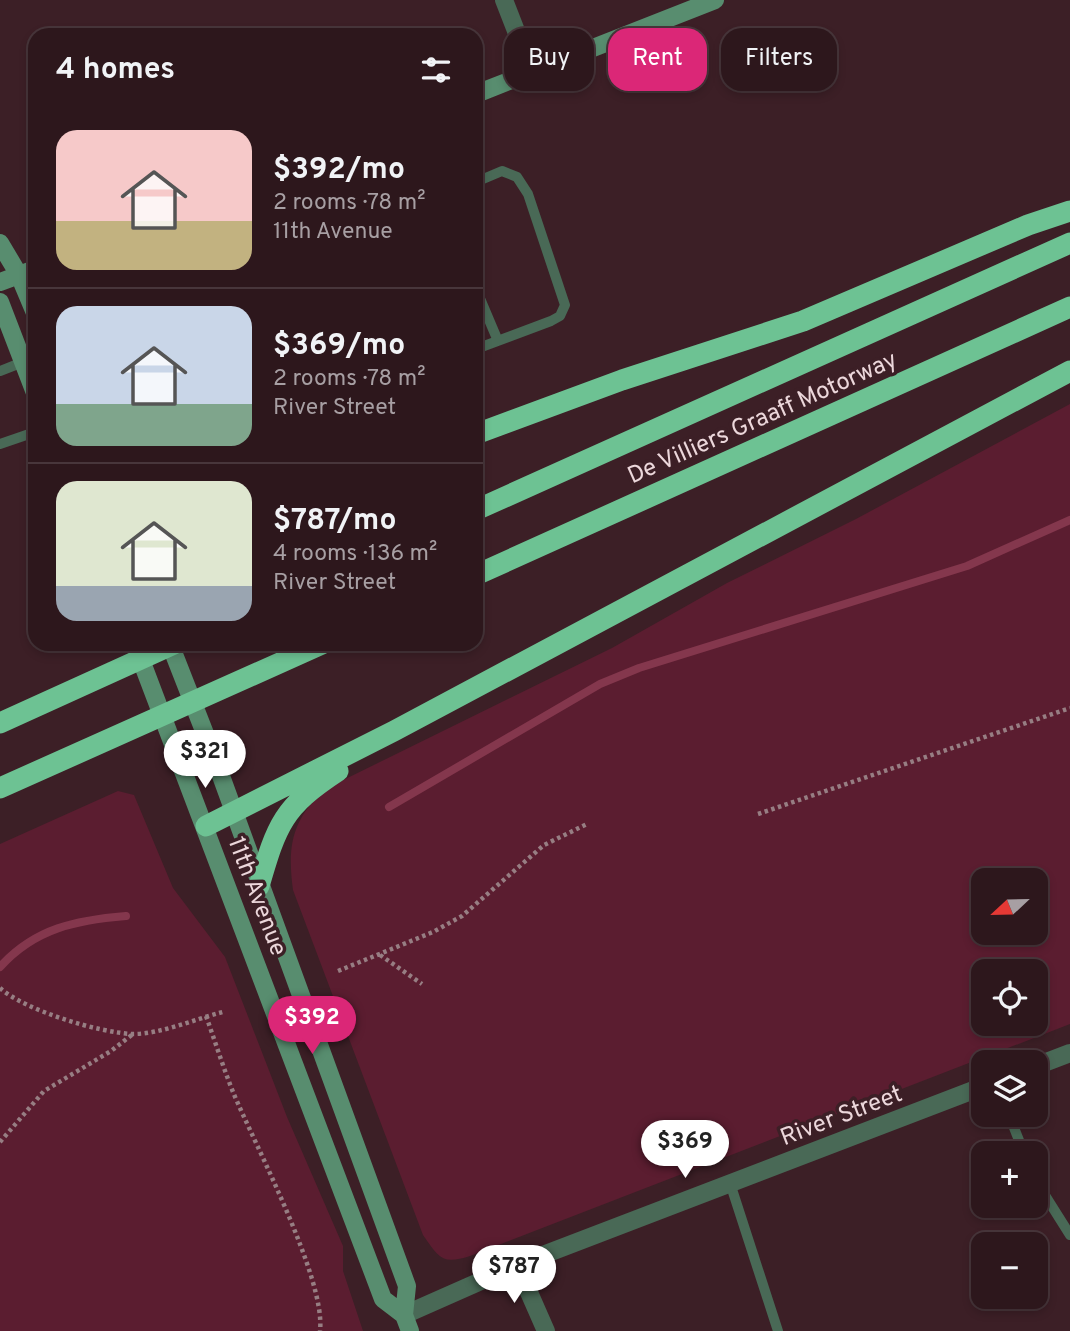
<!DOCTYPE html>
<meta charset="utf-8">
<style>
:root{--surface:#2d171c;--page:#352025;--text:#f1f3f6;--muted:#a79fa3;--line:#48363b;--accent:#db2777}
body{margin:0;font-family:Overpass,sans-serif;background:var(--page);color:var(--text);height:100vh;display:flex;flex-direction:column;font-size:26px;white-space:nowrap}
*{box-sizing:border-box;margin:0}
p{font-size:23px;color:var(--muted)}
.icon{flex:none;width:38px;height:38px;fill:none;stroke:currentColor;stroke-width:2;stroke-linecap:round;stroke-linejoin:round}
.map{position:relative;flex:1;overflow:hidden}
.side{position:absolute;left:28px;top:28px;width:455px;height:623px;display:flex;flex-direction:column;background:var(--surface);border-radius:21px;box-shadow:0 4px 10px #0003,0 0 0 2px var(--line)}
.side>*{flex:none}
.top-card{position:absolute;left:504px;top:28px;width:460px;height:63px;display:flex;gap:14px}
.needle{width:46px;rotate:248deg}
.tools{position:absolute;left:971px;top:868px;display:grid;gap:14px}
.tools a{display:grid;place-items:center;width:77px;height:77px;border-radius:14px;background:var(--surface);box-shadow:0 4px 10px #0003,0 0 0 2px var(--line);font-size:35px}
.price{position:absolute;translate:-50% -60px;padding:0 16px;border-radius:24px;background:#fff;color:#222;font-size:23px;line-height:46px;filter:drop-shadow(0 2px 4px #0008)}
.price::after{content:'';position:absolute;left:50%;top:42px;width:21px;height:16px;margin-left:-10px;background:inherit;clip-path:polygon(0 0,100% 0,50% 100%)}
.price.on{background:var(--accent);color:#fff}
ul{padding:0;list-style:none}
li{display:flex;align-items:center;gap:21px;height:175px;padding:0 28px}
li+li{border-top:2px solid var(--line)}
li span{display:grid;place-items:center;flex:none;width:196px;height:140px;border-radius:21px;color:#555}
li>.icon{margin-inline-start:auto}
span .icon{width:84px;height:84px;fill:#fffc;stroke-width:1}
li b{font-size:30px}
h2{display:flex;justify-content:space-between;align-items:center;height:84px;padding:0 28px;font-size:30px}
.pill{padding:0 24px;border-radius:21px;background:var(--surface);box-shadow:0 4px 10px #0003,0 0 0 2px var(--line);font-size:24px;line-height:63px}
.pill.on{background:var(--accent);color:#fff}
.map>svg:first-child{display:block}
</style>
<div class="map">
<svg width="1070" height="1331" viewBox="0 0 1070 1331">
<rect width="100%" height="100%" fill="#3c1f26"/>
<path fill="#5b1d30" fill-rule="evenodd" d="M1070,404V1024L470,1256C442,1265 439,1258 423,1235L293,890C287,846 292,820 325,789L612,648L727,583L856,519ZM984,880H1036V933H984ZM984,971H1036V1024H984Z
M118,791L134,795L173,888L225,957L287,1117L343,1246V1271L363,1331H0V844Z"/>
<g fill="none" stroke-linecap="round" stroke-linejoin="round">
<path stroke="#84374d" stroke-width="8" d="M389,807L600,684L639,668L967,566L1070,520
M0,967C35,928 77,920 126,916"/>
<path stroke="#977e83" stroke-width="4.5" stroke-dasharray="3.5 3.5" stroke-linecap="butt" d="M758,814L1070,708
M380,955L422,984
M338,971L433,932L462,916L544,845L587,824
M0,988C24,1010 100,1033 133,1034C161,1034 195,1019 223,1012
M206,1016C215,1041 223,1067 233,1092C255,1145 326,1279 320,1331
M0,1142L44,1091L111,1051L133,1034"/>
<path stroke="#496956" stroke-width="10" d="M476,182L502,171L517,177L528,194L565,305L560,316L551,321L476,349
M476,289L498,341
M0,371L23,362
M0,444L35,432
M1009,1115L1024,1153
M1036,1181L1070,1235
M730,1183L778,1331"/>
<path stroke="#496956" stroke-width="18" d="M504,0L532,72
M1036,1066L1070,1053
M517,1265L546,1331
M404,1315L517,1265L984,1086"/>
<path stroke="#588d6f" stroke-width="18" d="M476,94L715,0
M0,243L19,275L35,313
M0,282L35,269
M0,302L35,393
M135,644L383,1299L404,1315
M170,644L213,754L407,1286L404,1315L410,1331"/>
<path stroke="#6dc293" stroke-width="21" d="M476,434L622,380L803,321L1028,225L1070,211
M476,510L1070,243
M476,575L1070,307
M0,723L174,644
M0,788L322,644
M206,826L394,731L1070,371
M259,886C277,824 283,807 338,771"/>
</g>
<g text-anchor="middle" stroke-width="7" stroke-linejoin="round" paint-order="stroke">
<g font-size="24" fill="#ecd7db" stroke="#3c1f26">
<text transform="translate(762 417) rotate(-24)" y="8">De Villiers Graaff Motorway</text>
<text transform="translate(258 896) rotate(69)" y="8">11th Avenue</text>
<text transform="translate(841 1115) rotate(-21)" y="8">River Street</text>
</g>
</g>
</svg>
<div class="tools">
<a><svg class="needle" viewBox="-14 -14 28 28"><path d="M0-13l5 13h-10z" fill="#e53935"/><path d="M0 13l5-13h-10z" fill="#a79fa3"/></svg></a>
<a><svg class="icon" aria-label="locate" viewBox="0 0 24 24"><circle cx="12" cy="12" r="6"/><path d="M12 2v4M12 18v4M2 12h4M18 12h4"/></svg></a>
<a><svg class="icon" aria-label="layers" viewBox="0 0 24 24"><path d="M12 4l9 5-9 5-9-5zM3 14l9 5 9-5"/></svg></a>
<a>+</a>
<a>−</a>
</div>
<b class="price" style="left:205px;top:790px">$321</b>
<b class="price on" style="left:312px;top:1056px">$392</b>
<b class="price" style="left:685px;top:1180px">$369</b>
<b class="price" style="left:514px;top:1305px">$787</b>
<div class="top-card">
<a class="pill">Buy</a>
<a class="pill on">Rent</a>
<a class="pill">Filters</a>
</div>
<section class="side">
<h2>4 homes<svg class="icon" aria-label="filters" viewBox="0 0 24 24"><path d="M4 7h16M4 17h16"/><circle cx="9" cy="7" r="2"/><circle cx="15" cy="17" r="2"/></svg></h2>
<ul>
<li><span style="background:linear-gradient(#f6c9c9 65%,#c2b280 0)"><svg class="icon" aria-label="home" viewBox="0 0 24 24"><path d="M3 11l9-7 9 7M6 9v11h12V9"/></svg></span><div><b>$392/mo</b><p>2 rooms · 78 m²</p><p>11th Avenue</p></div></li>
<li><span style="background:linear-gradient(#c9d6e8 70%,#7fa58c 0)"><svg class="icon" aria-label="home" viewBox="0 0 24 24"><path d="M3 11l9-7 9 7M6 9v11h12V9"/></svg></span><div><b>$369/mo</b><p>2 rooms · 78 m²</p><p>River Street</p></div></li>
<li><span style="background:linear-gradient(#dfe7d0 75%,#9aa5b1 0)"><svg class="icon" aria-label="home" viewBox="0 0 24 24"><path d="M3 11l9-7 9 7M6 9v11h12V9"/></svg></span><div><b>$787/mo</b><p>4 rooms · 136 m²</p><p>River Street</p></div></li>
</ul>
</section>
</div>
